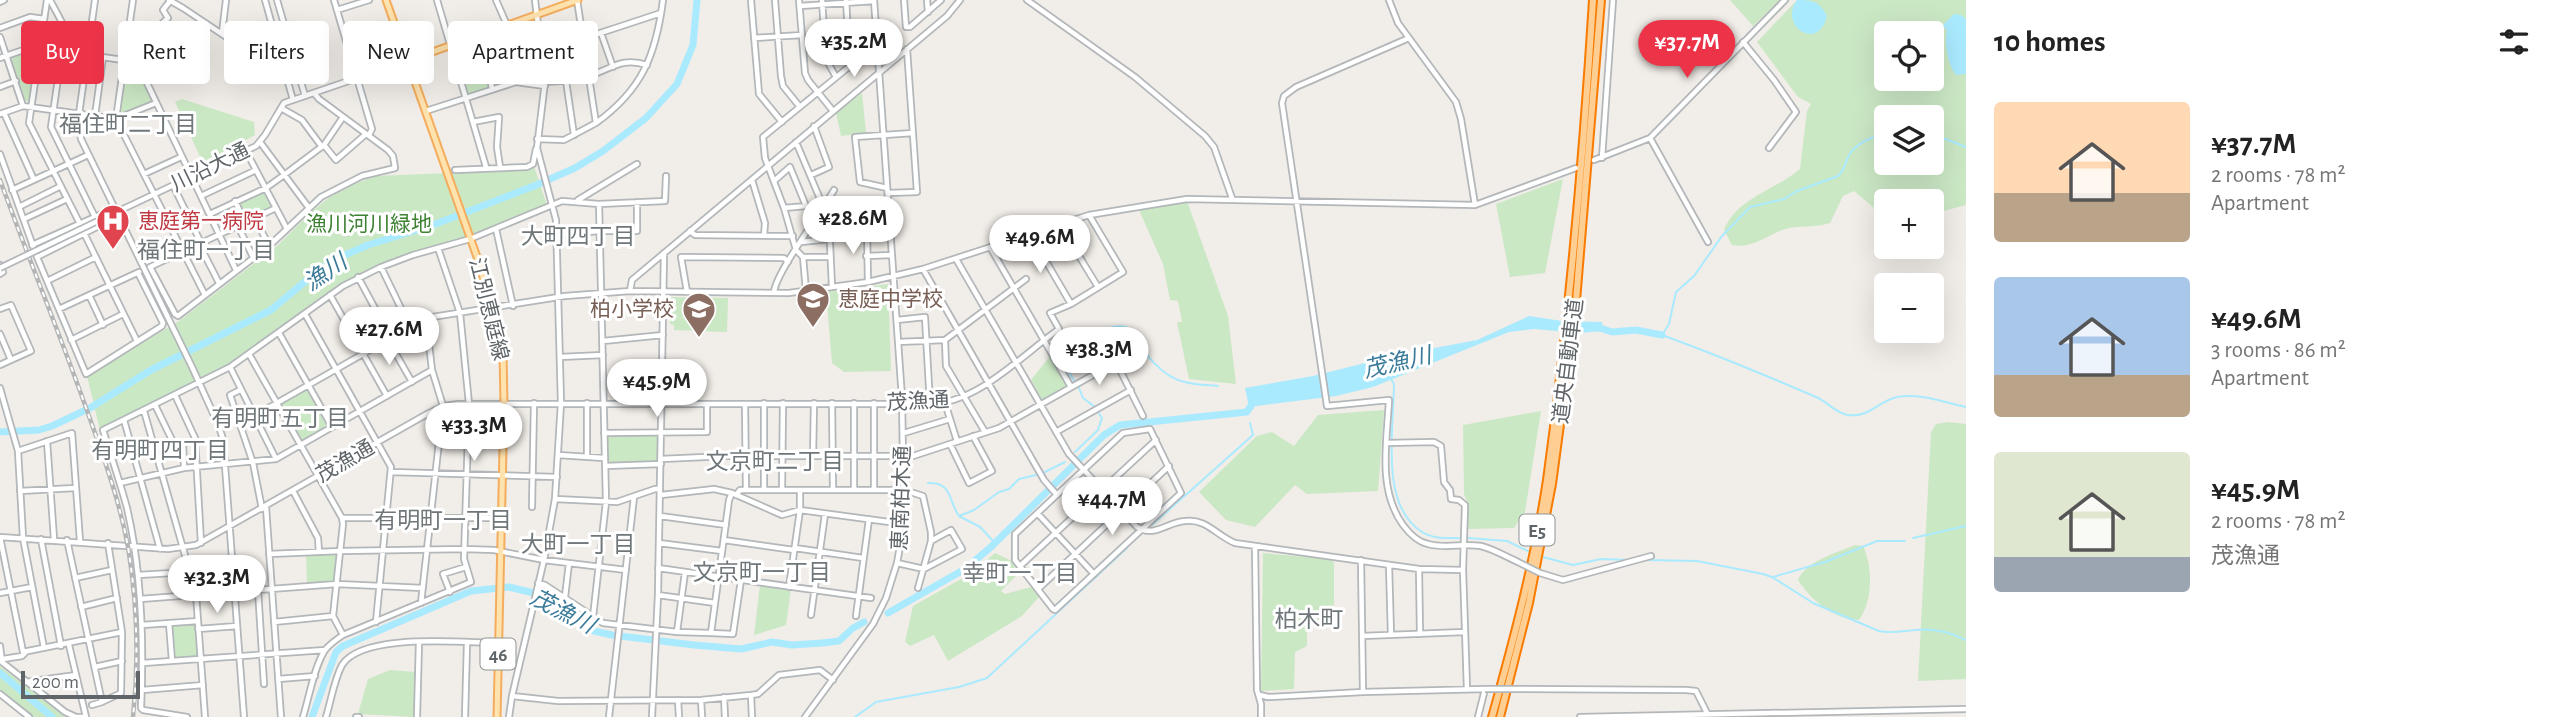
<!DOCTYPE html>
<meta charset="utf-8">
<style>
:root{--surface:#fff;--page:#f6f6f6;--text:#222;--muted:#767676;--accent:#ec3348}
body{margin:0;font-family:"Alegreya Sans","Noto Sans JP",sans-serif;background:var(--page);color:var(--text);height:100vh;display:flex;flex-direction:column;font-size:26px;white-space:nowrap}
*{box-sizing:border-box;margin:0}
p{font-size:23px;color:var(--muted)}
.icon{flex:none;width:38px;height:38px;fill:none;stroke:currentColor;stroke-width:2;stroke-linecap:round;stroke-linejoin:round}
.map{position:relative;flex:1;overflow:hidden}
.details{display:flex;flex-direction:column;background:var(--surface);width:595px}
.details>*{flex:none}
.banner{position:absolute;left:21px;top:21px;width:665px;height:63px;display:flex;gap:14px}
.buttons{position:absolute;left:1874px;top:21px;display:grid;gap:14px}
.buttons a{display:grid;place-items:center;width:70px;height:70px;border-radius:7px;background:var(--surface);box-shadow:0 7px 28px #0002;font-size:35px}
.scale{position:absolute;left:21px;bottom:18px;width:119px;box-sizing:border-box;padding-left:7px;border:4px solid #5f6568;border-top:0;font-size:19px;line-height:24px;white-space:nowrap;color:#5f6568;-webkit-text-stroke:5px #fff;paint-order:stroke}
.price{position:absolute;translate:-50% -60px;padding:0 16px;border-radius:24px;background:#fff;color:#222;font-size:23px;line-height:46px;filter:drop-shadow(0 2px 4px #0008)}
.price::after{content:'';position:absolute;left:50%;top:42px;width:21px;height:16px;margin-left:-10px;background:inherit;clip-path:polygon(0 0,100% 0,50% 100%)}
.price.on{background:var(--accent);color:#fff}
ul{padding:0;list-style:none}
li{display:flex;align-items:center;gap:21px;height:175px;padding:0 28px}
li span{display:grid;place-items:center;flex:none;width:196px;height:140px;border-radius:7px;color:#555}
li>.icon{margin-inline-start:auto}
span .icon{width:84px;height:84px;fill:#fffc;stroke-width:1}
li b{font-size:30px}
h2{display:flex;justify-content:space-between;align-items:center;height:84px;padding:0 28px;font-size:30px}
.pill{padding:0 24px;border-radius:7px;background:var(--surface);box-shadow:0 7px 28px #0002;font-size:24px;line-height:63px}
.pill.on{background:var(--accent);color:#fff}
main{display:flex;flex:1;min-height:0}
.map>svg:first-child{display:block}
</style>
<main>
<div class="map">
<svg width="1966" height="717" viewBox="0 0 1966 717">
<rect width="100%" height="100%" fill="#f1ede8"/>
<path fill="#cbe8c5" fill-rule="evenodd" d="M1730,0H1780L1753,26Z
M1797,0H1966V205L1932,214V201H1886V218L1854,191L1843,196L1830,223C1816,228 1800,225 1785,229C1767,235 1752,249 1732,245L1724,230C1737,197 1776,190 1800,169L1807,111L1811,104L1798,97L1757,42ZM1886,33H1932V79H1886ZM1886,117H1932V163H1886Z
M33,50L37,51L29,101H25L11,57Z
M125,63L137,65L154,102L119,115Z
M486,66L490,88L467,96L460,74Z
M862,93L866,133L841,136L836,113Z
M182,99L254,122L255,135L206,162L201,159L175,102Z
M534,166L547,205L464,239L412,253L355,277L328,294L273,336L215,373L100,430L87,376L179,321L278,245L312,211L331,196L352,185L375,176L525,170Z
M1563,179L1545,273L1510,277L1496,204Z
M264,190L271,208L245,220L237,203Z
M1187,201L1228,316L1236,384L1189,379L1177,322H1182L1178,301L1170,300L1163,264L1139,210Z
M888,284L891,371L844,372L832,363L826,292Z
M670,297L728,298L727,332L674,330V325L670,324Z
M1050,356L1067,386L1042,400L1031,380Z
M307,389L329,427L302,442L280,404Z
M1384,410L1378,491L1307,494L1295,485L1255,527L1226,520L1199,492L1257,436L1272,432L1294,446L1318,415Z
M1541,411L1525,512L1514,528L1468,529V504L1464,494L1463,425Z
M1948,422L1966,424V679L1918,681L1931,432L1936,424Z
M659,434L658,462L608,463L607,435Z
M1855,545L1863,546C1873,567 1873,601 1859,620C1833,619 1812,601 1798,580C1806,561 1836,553 1855,545Z
M334,552L337,554L334,582L307,584L306,554Z
M995,553L1012,561L1018,574L1001,591L1005,594L1031,587L1039,597L1022,616L948,661L934,635L910,646L905,642L913,606L970,574Z
M1263,553L1329,559L1334,562V624L1307,625V646L1295,652L1294,689L1261,691Z
M760,585L791,589L786,625L754,635Z
M196,623L198,657L173,659L171,625Z
M0,666L64,715L69,717H32L0,691Z
M390,670L416,672L414,717L358,714L368,679Z"/>
<path fill="#aaeaff" d="M1797,0C1813,0 1819,1 1827,16C1818,53 1778,25 1797,0Z
M1954,14L1961,15L1966,19V74L1956,75C1948,65 1944,43 1947,31L1943,25Z
M1529,316L1562,321L1602,322L1603,331L1579,333L1534,329L1509,332L1373,387L1336,396L1249,407L1245,388L1313,376L1397,355L1477,340Z"/>
<g fill="none" stroke-linecap="round" stroke-linejoin="round">
<path stroke="#aaeaff" stroke-width="2" d="M1886,135C1875,135 1859,142 1851,152C1845,160 1846,169 1838,176L1797,191L1784,199L1750,207L1722,236L1694,276L1676,292L1669,324L1662,335C1714,354 1765,375 1816,397C1828,402 1835,413 1848,415C1869,418 1879,401 1897,397C1921,393 1943,402 1966,407
M1932,138L1946,139L1966,147
M1391,379L1394,384C1394,428 1379,505 1422,532C1433,539 1447,538 1459,538
M1075,382L1067,369L1069,364L1074,362C1087,346 1103,322 1126,327C1140,346 1159,377 1185,382C1195,385 1207,385 1218,386
M1079,388L1083,398L1095,407
M1075,452L1098,430L1102,418L1098,412
M1043,473L1065,462
M928,483C953,482 948,501 959,516L980,527L995,543
M959,516L974,510L999,492L1009,489L1019,479L1036,475
M1152,525L1253,435L1250,423
M1468,538L1507,541L1528,551
M1913,538L1966,526
M1543,557L1573,565L1601,559L1629,560
M1645,560L1697,561L1763,574L1772,577L1813,603L1879,631C1891,634 1903,631 1915,630C1933,628 1950,632 1966,640
M1773,577L1825,562L1877,541H1905
M855,717L876,702L959,687L987,678L1127,548"/>
<path stroke="#aaeaff" stroke-width="7" d="M1594,326L1612,332L1636,330L1662,335
M0,432L39,430L52,426L90,408L151,370L271,310L319,270L336,259L368,245L433,225L534,186L575,168L603,151L646,118L677,84L693,45L697,0
M888,613L965,569L991,547L1104,435L1120,425L1247,412L1254,401
M0,673L52,717
M312,717L336,652L343,646L471,591L509,587L542,595L594,631L612,635L694,645L741,649L772,642L792,645L822,643L839,641L853,628L864,622"/>
<defs>
<path id="minor" d="M47,0L29,123L80,224
M50,0L74,45V53
M95,0L79,114L81,139L192,367L218,424L223,439L244,717
M133,0L116,119L205,295
M169,0L183,8L277,71L286,75L298,72
M265,0L293,100
M277,0L305,96
M334,0L372,129L369,135
M437,0L486,167
M496,0L507,25
M751,0L759,94L782,122
M775,0L781,76L783,86L800,107
M799,0L805,73L808,80L833,111
M822,0L826,59L836,77
M904,0L906,27H910L941,0
M927,0L928,12
M1027,0L1135,77L1205,136L1214,147L1232,198
M1389,0L1398,23L1456,102L1461,119L1475,205
M0,2L4,0
M800,6L874,1
M337,10L369,0
M0,28L30,17L44,19
M222,33L226,0
M601,33L613,67
M482,34L492,89
M0,37L23,106
M754,38L802,35
M1409,38L1296,87L1284,96L1282,103L1327,406L1389,400C1387,441 1377,489 1403,525C1409,533 1417,542 1428,544C1445,549 1464,543 1481,546C1493,549 1505,556 1516,561
M582,39L661,13
M1743,42L1774,80L1796,112L1769,148
M125,50L137,47L168,18L163,10L170,1
M62,51L51,127L95,217
M0,58L32,47L137,62L236,270
M145,78L207,24
M566,81L574,135
M545,82C560,81 575,81 589,76C613,68 622,57 647,65
M0,87L16,81
M281,108L302,120L322,147
M426,111L516,82L545,86
M4,113L34,180
M0,114L23,106L116,119L156,103
M95,116L103,57
M473,122L499,117L497,147L500,167
M596,123C642,90 656,55 663,0
M1650,138L1708,242
M537,139L564,140L596,123L577,0
M260,142L309,208
M796,142L823,206
M324,145L336,160L366,134
M246,151L287,229
M0,154L37,257L86,374L162,326L163,323L138,273
M1602,158L1613,0
M1594,160L1650,138L1785,0
M455,170L527,167L533,164L536,149
M144,174L181,157
M811,175L829,167L814,126
M752,180L765,223L764,236
M774,181L790,167L806,206L784,208
M173,185L201,243
M887,188L860,182L855,137L913,133
M12,190L88,155
M888,193L917,192L907,49
M201,196L256,170
M578,200L637,164
M235,201L245,222
M826,205L890,218
M19,207L61,186
M210,214L266,188L284,175L324,145L343,117
M106,217L256,146L265,135L284,103L407,61
M255,218L269,246
M24,219L67,199
M816,219L891,235
M829,222L832,287
M1060,225L1098,287
M238,226L253,257
M496,229L513,306
M867,230L868,282
M690,231L695,235L793,236
M84,233L137,341
M1030,234L1071,304
M557,235L599,231H637V202
M801,242L830,239
M199,244L219,283
M32,245L104,213L110,215
M990,247L1071,387
M866,256L892,255
M37,257L107,222L110,216
M803,257H829
M956,259L1069,454L1137,527C1155,538 1167,522 1185,521C1206,518 1217,536 1235,543L1419,569L1463,570
M0,265L3,272L0,274
M150,267L175,314L178,316L269,246L321,197L362,176L395,168L393,156L388,150L319,99L314,93
M150,267L276,208
M381,267L410,327
M923,269L1044,480L1057,495
M358,277L391,338
M47,281L96,257
M630,291L632,280L947,16L960,0
M806,291L803,257L796,250L784,208L765,158L763,137L850,66L846,0
M687,292L681,257L784,258L788,262
M774,293C774,275 822,211 834,190
M89,295L103,325
M330,295L387,396
M0,309L11,305L31,351L11,360
M59,309L139,272
M305,314L391,467L376,622
M897,320L925,317L930,404
M279,333L332,427
M0,334L11,360L0,365
M71,340L123,314
M388,340L412,382
M945,340L946,366L985,432
M603,341L663,335
M898,342L945,340L1026,279
M249,354L342,518L343,524L333,616L343,635
M560,357L603,355
M230,367L276,459
M0,388L18,451L23,538L44,648
M240,390L230,395L253,463L262,509
M175,395L195,438L201,543
M587,403V456
M832,403L833,490
M874,403V490
M945,403L957,441
M745,404L746,490
M155,405L173,442
M144,411L196,594L205,717
M254,416L426,318L565,296L630,291L789,293L868,282L923,269L1089,215L1187,199L1475,205L1576,168
M124,420L160,549
M1150,429L1181,493L1055,610L1053,609L1015,560V534L1123,433Z
M1056,432L1131,390
M604,433L707,432V404
M904,433L950,419
M47,441L54,539
M1387,443L1434,442L1441,446L1444,482L1450,490L1451,499L1459,500L1465,505L1463,570L1467,689
M950,444L969,483L992,471L973,436
M155,447L183,442L184,468
M18,451L72,433L80,541
M558,455L604,458
M813,456L814,403
M661,459L727,456H913L999,428L1116,362L1143,416
M605,466L661,464
M391,472L557,477
M120,483L184,468L276,459L432,370
M764,490V403
M782,490L783,403
M854,490V403
M20,491L75,488
M293,491L318,538L319,552
M661,495L714,489L732,493L782,515L800,510L904,524
M736,495L740,490H904L923,496L931,532V541L951,530L962,549L924,569L897,563
M555,499L617,502L655,489H660
M266,507L281,717
M532,507L534,403
M1038,514L1094,574
M660,516L726,525
M342,518H501
M0,537L168,549L196,545L427,414L443,406L458,404H930C978,403 1021,356 1059,329L1050,313L1071,304L1123,272L1089,215
M0,537L23,652L122,632
M41,539L61,646
M67,540L102,702L121,693L122,632L108,543
M724,540L794,550
M659,543L722,551
M1255,546L1257,690L1261,704V717
M795,548L863,558
M269,554L341,551L465,549L494,550L544,560L626,570
M1361,560L1363,692L1485,689L1478,717
M1389,565L1391,635
M1020,566L1156,440
M658,568L871,598
M1419,569L1420,634
M1540,573L1563,580L1651,556
M138,575L190,572
M75,578L112,570
M538,583L545,585L603,623L677,632L685,572
M789,587L800,510V490
M918,588L931,541
M1038,589L1169,466
M258,590L264,684
M450,592L443,574L466,567
M0,593L32,587
M658,595L715,603
M565,597L569,563
M140,599L337,584L423,588
M421,603L443,406L432,370L426,318
M81,607L117,598
M811,615L825,514
M856,616L869,519
M593,617L606,502L599,204
M274,622L333,616
M169,623L172,661
M142,625L198,621
M198,629L237,626
M677,632L711,633L729,500L732,493
M711,633L733,634L741,580
M1362,636L1465,632
M0,646L2,662L65,712L76,717H86L69,645
M3,659L22,656L26,652
M143,663L325,650
M95,667L122,661
M278,679L315,676
M26,682L76,675
M1518,689L1686,690L1696,691L1709,717
M142,690L203,685
M0,694L29,717
M751,695L752,717
M1260,695L1268,697L1363,692
M512,696L558,701L701,700L751,695L758,694L779,675L820,670L833,680
M724,697L725,717
M678,700L679,717
M701,700L702,717
M92,705L102,702
M187,717L143,710L141,708C144,641 142,573 127,508C120,482 111,456 103,430L230,367L343,286L381,267L413,255L470,239L562,201L599,204L665,201L666,176
M303,717C309,698 314,667 325,650C330,644 337,639 343,635L471,582L464,559L469,404L460,313L438,248
M326,717C331,701 334,680 342,665C363,632 463,643 498,643
M356,717H359
M417,717L419,642
M465,717L467,643
M509,717L512,696L544,560L555,499L561,403L556,220L537,148L545,82L535,0
M609,717L634,497
M652,717L658,595L664,253
M805,717L873,624L886,598L897,563L904,524L902,398L874,0
M1580,717L1966,709"/>
<path id="major" d="M386,0L477,257L495,318L503,354L504,404L497,717
M407,61L578,0"/>
<path id="highway" d="M1492,717C1514,639 1535,559 1547,480C1569,320 1583,161 1593,0
M1500,717L1529,603L1552,484L1575,313L1601,0"/>
</defs>
<use href="#minor" stroke="#b3b7ba" stroke-width="8"/>
<use href="#major" stroke="#f4ad5e" stroke-width="9"/>
<use href="#highway" stroke="#f97b00" stroke-width="10"/>
<use href="#minor" stroke="#fff" stroke-width="4.5"/>
<use href="#major" stroke="#ffe3af" stroke-width="5"/>
<use href="#highway" stroke="#fece92" stroke-width="6"/>
<defs>
<path id="rail" d="M0,180C29,260 62,339 90,419C105,461 120,503 128,547C137,602 139,661 133,717"/>
</defs>
<use href="#rail" stroke="#b4b5b6" stroke-width="4.5"/>
<use href="#rail" stroke="#fff" stroke-width="2" stroke-dasharray="5" stroke-linecap="butt"/>
<defs>
<path id="minor-bridge" d="M0,268L106,217
M1516,561L1540,573
M1485,689H1518"/>
</defs>
<use href="#minor-bridge" stroke="#b3b7ba" stroke-width="8" stroke-linecap="butt"/>
<use href="#minor-bridge" stroke="#fff" stroke-width="4.5"/>
</g>
<defs>
<symbol id="hospital-pin" viewBox="-11 -11 22 30"><path d="M0 17L-7.5 6A9.5 9.5 0 1 1 7.5 6Z" fill="#e0444e" stroke="#fff"/><path d="M-5-5h3v3.5h4V-5h3V5h-3V1.5h-4V5h-3Z" fill="#fff"/></symbol>
<symbol id="school-pin" viewBox="-11 -11 22 30"><path d="M0 17L-7.5 6A9.5 9.5 0 1 1 7.5 6Z" fill="#8d6e63" stroke="#fff"/><path d="M0-5L7-2L0 1L-7-2ZM-4 1L0 2.5L4 1V4Q0 6-4 4Z" fill="#fff"/></symbol>
</defs>
<g fill-rule="evenodd">
<use href="#hospital-pin" x="94" y="202" width="38" height="52"/>
<use href="#school-pin" x="794" y="280" width="38" height="52"/>
<use href="#school-pin" x="680" y="290" width="38" height="52"/>
</g>
<g text-anchor="middle" stroke-width="6" stroke-linejoin="round" paint-order="stroke">
<g fill="#fff" stroke="#8f9395" stroke-width="2">
<rect x="1519.5" y="514.5" width="35" height="31" rx="5"/>
<rect x="480.5" y="638.5" width="35" height="31" rx="5"/>
</g>
<g font-size="19" font-weight="bold" fill="#5f6568">
<text x="1537" y="537">E5</text>
<text x="498" y="661">46</text>
</g>
<g font-size="21" fill="#5f6568" stroke="#fff">
<text transform="translate(210 167) rotate(-26)" y="7">川沿大通</text>
<text transform="translate(489 309) rotate(76)" y="7">江別恵庭線</text>
<text transform="translate(1568 361) rotate(-83)" y="7">道央自動車道</text>
<text transform="translate(918 401) rotate(-3)" y="7">茂漁通</text>
<text transform="translate(345 461) rotate(-30)" y="7">茂漁通</text>
<text transform="translate(901 498) rotate(-88)" y="7">恵南柏木通</text>
</g>
<g font-size="21" fill="#be3a42" stroke="#fff" text-anchor="start">
<text x="138" y="228">恵庭第一病院</text>
</g>
<g font-size="21" fill="#3f8233" stroke="#fff">
<text x="369" y="231">漁川河川緑地</text>
</g>
<g font-size="21" fill="#785e54" stroke="#fff" text-anchor="start">
<text x="838" y="306">恵庭中学校</text>
<text x="674" y="316" text-anchor="end">柏小学校</text>
</g>
<g font-size="23" fill="#70777a" stroke="#fff">
<text x="128" y="132">福住町二丁目</text>
<text x="578" y="244">大町四丁目</text>
<text x="206" y="258">福住町一丁目</text>
<text x="280" y="426">有明町五丁目</text>
<text x="160" y="458">有明町四丁目</text>
<text x="775" y="469">文京町二丁目</text>
<text x="443" y="528">有明町一丁目</text>
<text x="578" y="552">大町一丁目</text>
<text x="762" y="580">文京町一丁目</text>
<text x="1020" y="581">幸町一丁目</text>
<text x="1309" y="627">柏木町</text>
</g>
<g font-size="23" font-style="italic" fill="#3b7b99" stroke="#fff">
<text transform="translate(325 272) rotate(-34)" y="8">漁川</text>
<text transform="translate(1397 362) rotate(-13)" y="8">茂漁川</text>
<text transform="translate(563 611) rotate(27)" y="8">茂漁川</text>
</g>
</g>
</svg>
<div class="buttons">
<a><svg class="icon" aria-label="locate" viewBox="0 0 24 24"><circle cx="12" cy="12" r="6"/><path d="M12 2v4M12 18v4M2 12h4M18 12h4"/></svg></a>
<a><svg class="icon" aria-label="layers" viewBox="0 0 24 24"><path d="M12 4l9 5-9 5-9-5zM3 14l9 5 9-5"/></svg></a>
<a>+</a>
<a>−</a>
</div>
<div class="scale">200 m</div>
<b class="price" style="left:854px;top:79px">¥35.2M</b>
<b class="price on" style="left:1687px;top:80px">¥37.7M</b>
<b class="price" style="left:853px;top:256px">¥28.6M</b>
<b class="price" style="left:1040px;top:275px">¥49.6M</b>
<b class="price" style="left:389px;top:367px">¥27.6M</b>
<b class="price" style="left:1099px;top:387px">¥38.3M</b>
<b class="price" style="left:657px;top:419px">¥45.9M</b>
<b class="price" style="left:474px;top:463px">¥33.3M</b>
<b class="price" style="left:1112px;top:537px">¥44.7M</b>
<b class="price" style="left:217px;top:615px">¥32.3M</b>
<div class="banner">
<a class="pill on">Buy</a>
<a class="pill">Rent</a>
<a class="pill">Filters</a>
<a class="pill">New</a>
<a class="pill">Apartment</a>
</div>
</div>
<section class="details">
<h2>10 homes<svg class="icon" aria-label="filters" viewBox="0 0 24 24"><path d="M4 7h16M4 17h16"/><circle cx="9" cy="7" r="2"/><circle cx="15" cy="17" r="2"/></svg></h2>
<ul>
<li><span style="background:linear-gradient(#ffd9b3 65%,#b9a48a 0)"><svg class="icon" aria-label="home" viewBox="0 0 24 24"><path d="M3 11l9-7 9 7M6 9v11h12V9"/></svg></span><div><b>¥37.7M</b><p>2 rooms · 78 m²</p><p>Apartment</p></div></li>
<li><span style="background:linear-gradient(#a9c7e8 70%,#b9a48a 0)"><svg class="icon" aria-label="home" viewBox="0 0 24 24"><path d="M3 11l9-7 9 7M6 9v11h12V9"/></svg></span><div><b>¥49.6M</b><p>3 rooms · 86 m²</p><p>Apartment</p></div></li>
<li><span style="background:linear-gradient(#dfe7d0 75%,#9aa5b1 0)"><svg class="icon" aria-label="home" viewBox="0 0 24 24"><path d="M3 11l9-7 9 7M6 9v11h12V9"/></svg></span><div><b>¥45.9M</b><p>2 rooms · 78 m²</p><p>茂漁通</p></div></li>
</ul>
</section>
</main>
